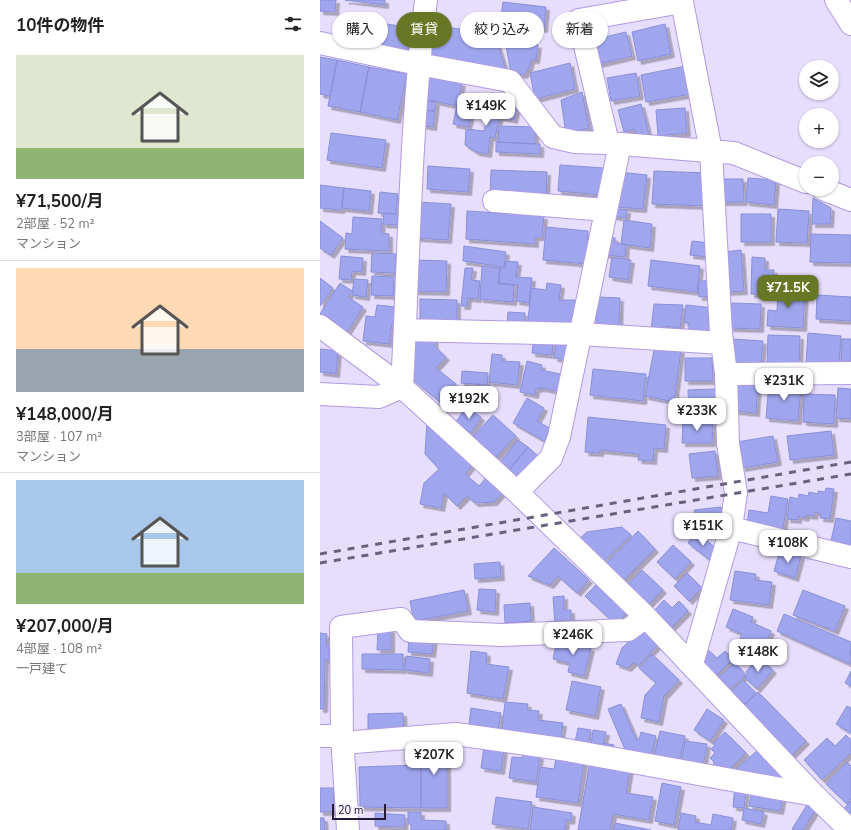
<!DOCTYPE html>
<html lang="ja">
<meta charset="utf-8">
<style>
:root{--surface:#fff;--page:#f6f6f6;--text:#222;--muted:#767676;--line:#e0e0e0;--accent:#687725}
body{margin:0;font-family:"Nunito Sans","Noto Sans JP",sans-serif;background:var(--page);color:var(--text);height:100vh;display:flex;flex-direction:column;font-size:15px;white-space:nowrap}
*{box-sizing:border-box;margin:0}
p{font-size:13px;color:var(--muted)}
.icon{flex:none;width:22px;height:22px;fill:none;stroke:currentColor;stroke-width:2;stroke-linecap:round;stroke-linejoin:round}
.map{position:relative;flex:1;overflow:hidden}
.panel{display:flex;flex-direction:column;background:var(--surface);width:320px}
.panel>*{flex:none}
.guide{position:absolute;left:12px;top:12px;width:380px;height:36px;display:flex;gap:8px}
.tools{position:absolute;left:479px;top:60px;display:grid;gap:8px}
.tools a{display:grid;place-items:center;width:40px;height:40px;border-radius:50%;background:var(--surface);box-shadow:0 1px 3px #0004;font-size:20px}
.scale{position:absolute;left:12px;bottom:10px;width:54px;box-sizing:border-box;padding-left:4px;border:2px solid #251b37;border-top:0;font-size:11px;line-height:14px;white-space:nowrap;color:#251b37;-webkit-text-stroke:3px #f2edfd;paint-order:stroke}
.price{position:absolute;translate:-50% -34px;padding:0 9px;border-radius:8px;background:#fff;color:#222;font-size:13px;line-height:26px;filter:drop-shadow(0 1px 2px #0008)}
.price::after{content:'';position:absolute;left:50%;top:24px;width:12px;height:9px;margin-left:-6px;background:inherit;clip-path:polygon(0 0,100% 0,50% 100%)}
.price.on{background:var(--accent);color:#fff}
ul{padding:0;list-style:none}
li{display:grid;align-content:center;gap:8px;height:212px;padding:0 16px}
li+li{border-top:1px solid var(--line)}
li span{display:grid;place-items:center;height:124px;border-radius:0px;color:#555}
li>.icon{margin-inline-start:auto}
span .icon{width:72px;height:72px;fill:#fffc;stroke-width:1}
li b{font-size:17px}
h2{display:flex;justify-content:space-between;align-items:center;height:48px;padding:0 16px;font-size:17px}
.chip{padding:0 14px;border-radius:18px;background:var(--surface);box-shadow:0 1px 3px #0004;font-size:14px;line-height:36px}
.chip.on{background:var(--accent);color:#fff}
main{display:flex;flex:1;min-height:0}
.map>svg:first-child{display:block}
</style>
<main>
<section class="panel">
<h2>10件の物件<svg class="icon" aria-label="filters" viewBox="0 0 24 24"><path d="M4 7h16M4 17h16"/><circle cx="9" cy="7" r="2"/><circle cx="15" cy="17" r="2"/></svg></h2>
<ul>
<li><span style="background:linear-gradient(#dfe7d0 75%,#8fb573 0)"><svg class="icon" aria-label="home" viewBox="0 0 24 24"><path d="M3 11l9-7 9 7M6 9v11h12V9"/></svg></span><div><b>¥71,500/月</b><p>2部屋 · 52 m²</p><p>マンション</p></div></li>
<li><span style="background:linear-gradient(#ffd9b3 65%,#9aa5b1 0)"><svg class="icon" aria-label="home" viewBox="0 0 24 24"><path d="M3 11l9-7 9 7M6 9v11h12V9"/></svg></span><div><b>¥148,000/月</b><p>3部屋 · 107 m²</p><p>マンション</p></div></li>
<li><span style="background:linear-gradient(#a9c7e8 75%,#8fb573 0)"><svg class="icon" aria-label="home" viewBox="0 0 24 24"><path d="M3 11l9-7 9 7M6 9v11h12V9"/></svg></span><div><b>¥207,000/月</b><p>4部屋 · 108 m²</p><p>一戸建て</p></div></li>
</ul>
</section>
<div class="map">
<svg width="531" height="830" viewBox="0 0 531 830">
<defs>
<filter id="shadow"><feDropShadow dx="3.5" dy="3.5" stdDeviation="0" flood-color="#0004"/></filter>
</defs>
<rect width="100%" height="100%" fill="#e7ddfc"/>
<path fill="#9fa6ee" stroke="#8990d6" filter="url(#shadow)" d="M0,0H16L15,12L0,11Z
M25,0H65V5Z
M183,2L226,7L224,29L180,24Z
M35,17L58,22L53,42L30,37Z
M61,23L92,28L88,50L57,44Z
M345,24L351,54L318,61L312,32Z
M111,25L174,34L186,70L106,58Z
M306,32L312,56L278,64L272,40Z
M185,40L218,45L216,60H211L209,68L204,75L191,73Z
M0,57L17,60L10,96L0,94Z
M17,60L49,67L40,112L8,106Z
M250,63L255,89L215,99L210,73Z
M366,66L371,94L326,102L321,75Z
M49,67L87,74L77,120L40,112Z
M316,73L320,96L291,101L287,78Z
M110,76L142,83L137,106L105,99Z
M262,92L269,128L246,134L241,100Z
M172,93L184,95L175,138L170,137L168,154L156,152L145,145L146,129L164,131Z
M184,96L199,99L194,120L180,117Z
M103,100L116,102L115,111L102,110Z
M138,101L153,103L148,127L133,124Z
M321,104L329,134L317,137L315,129L304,132L298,110Z
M365,108L367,133L338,136L336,110Z
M102,110L115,111L113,127L100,125Z
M179,126L215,127V144L178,142Z
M11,133L66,140L62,168L7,160Z
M176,142L220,144V154L176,152Z
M240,165L284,168L282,195L238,191Z
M108,166L150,169L148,192L107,189Z
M171,170L227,172L226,199L170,196Z
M334,171L388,173L387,206L332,204Z
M299,172L327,175L323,209L296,207Z
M428,178L456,180L454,205L426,202Z
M398,179H423L424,202H398Z
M0,185L24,188L21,210L0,208Z
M24,188L51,191L49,211L22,208Z
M60,192L78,194L76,214L58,213Z
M493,198L511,208L510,224H492Z
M97,202L131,204L128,240L95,238Z
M292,208L307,210L306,218L291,216Z
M458,209L489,211L487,243L456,242Z
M147,211L224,216L222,237H215V244L146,239Z
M64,213L78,214L77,225L63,224Z
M421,214H451V242H421Z
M33,217L62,219L61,233L69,234V251L25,249L26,233L32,234Z
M304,220L332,224L330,248L301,244Z
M0,221L23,238L11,255L0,248Z
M226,227L268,231L267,247H271L267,264L223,260Z
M491,234L531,235V263L490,262Z
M283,236L295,238V243L306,245L305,257L281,254Z
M372,241L390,243L388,257L370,255Z
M144,246L186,252L184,267L143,261Z
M421,250L424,291L407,292L405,252Z
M52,253L76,254L75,273L51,272Z
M21,256L43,258L42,272L32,271L31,280L19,279Z
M292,257L311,260L308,280L289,277Z
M432,257L445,258V270H454L453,295L431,294Z
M94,260L127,261L126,292L94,291Z
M331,260L380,266L377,292L328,286Z
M186,261L198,262L196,277L212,278L209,303L196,301L198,285L179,283L180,268H185Z
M162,266L180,268L178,284L194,285L193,302L160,299Z
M145,268H153L151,280L160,281L158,299L148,298L147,306H141Z
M52,276L74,277L73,296L51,295Z
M0,278L13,288L0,306Z
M34,279L48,280L46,297L32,295Z
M395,280V296L379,297L378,283L381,281Z
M20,283L32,291L28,297L43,307L27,332L0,314Z
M227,283L241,285L239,300H255V325L208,322L211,288L226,290Z
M458,288L485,289L483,328L447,326L448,310L457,311Z
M497,295L531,297V321L496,319Z
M277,297L300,298L299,327L276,326Z
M100,299L137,300V325L100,324Z
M411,303L441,304L440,329L410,328Z
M334,304L363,305L360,328L347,326L346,331L331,330Z
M57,305L76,307L74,324H72L69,344L43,341L46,316L55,317Z
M366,305L394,308L392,334L369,331V323H364Z
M188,312L205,313L204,326L187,325Z
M488,333L521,336L519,365L486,363Z
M90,334H114L115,347L126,357L116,368L136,384L121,403L90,377Z
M448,335L480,336L479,367L447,366Z
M214,338L233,340L232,355L212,353Z
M237,338L253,340L251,360L234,358Z
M412,339L443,341L441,366L410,364Z
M522,339H531V367H521Z
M335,345L361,350L354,402L325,396Z
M0,349L18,351L16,374L0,372Z
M172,354L182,355V361L200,362L197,385L169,382Z
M365,358H392L393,381H365Z
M207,361L222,365L221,370L245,375L241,392L222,388L216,389L215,395L200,392Z
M273,369L326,374L323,401L270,395Z
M142,371L168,373L167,385L141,383Z
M416,381L438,382L436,413L414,411Z
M449,384L481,387L478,421L446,418Z
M518,388L531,389V419L516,418Z
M396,389V412H369L368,390Z
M484,394L515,395L514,424L483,422Z
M207,398L224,408L217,421L233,430L226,442L193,423Z
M146,407L161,417L151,433L136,422Z
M173,415L196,436L176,457L153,436Z
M268,417L346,425L344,449L334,448L333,461L318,460L319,454L280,450V453L265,452Z
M107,421L154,463L145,474L159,486L166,478L183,492L174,502L155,503L147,496L137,506L124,493L121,508L100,504L104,483L119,469L105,454Z
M363,421L393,422L392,443H362Z
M511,431L514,455L470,460L467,436Z
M453,436L458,462L422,468L417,442Z
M198,440L208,447L189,470L180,462Z
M208,447L219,457L200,479L189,470Z
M395,451L398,476L372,478L369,454Z
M506,488L514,489L510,519L500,518L501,514L495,512L494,516L486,515L485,518L478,516V520L467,519L470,497L478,499L479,494L488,496L489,492L498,494V491L505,492Z
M451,496L468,499L462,534L427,525L429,510L448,513Z
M401,507L403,520L376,523L374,510Z
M516,518L531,521V545L511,541Z
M302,527L311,535L281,564L257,541L267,532Z
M318,531L335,549L301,583L284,566Z
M375,532L399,550L391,561L368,543Z
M353,545L371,562L355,579L337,562Z
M234,548L269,580L257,593L238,576L230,585L208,576Z
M460,550L481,556L475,578L454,571Z
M180,562L181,577L155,579L154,564Z
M322,570L343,590L326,607L305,587Z
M415,571L436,574L435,580L452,582L449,605L410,600Z
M367,573L382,588L369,601L354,586Z
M279,582L309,611L300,620L293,622L265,596Z
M159,589L176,590L175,612L157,610Z
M144,590L148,611L94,621L90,601Z
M483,590L525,606L515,631L473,615Z
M244,596V610H251V623L235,624L233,597Z
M344,600L352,608L359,601L368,611L350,629L333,612Z
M210,603L211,621L185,623L184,605Z
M413,609L433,617L431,622L451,631L440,657L417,647L422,634L406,627Z
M464,614L531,642L530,664L457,631Z
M58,629H71V650H57Z
M322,629L338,645L318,666L314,662L308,668L296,664L302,648Z
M0,633L7,634L6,646H9V660H5L4,709H0Z
M89,636L114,638L112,654L88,652Z
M237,640L271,648L264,676L248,672L250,663L233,659Z
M386,648L397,658L405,651L413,659L395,677L376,658Z
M151,651L167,653L166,664L189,667L183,699L147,693Z
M42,654H83V670L42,669Z
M332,654L359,680L344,696L339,722L321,718L325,695L336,683L319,668Z
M86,656L110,659L109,673L84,670Z
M438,657L453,670L437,689L425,678L428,675L426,672Z
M415,663L426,675L410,689L399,677Z
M531,671V686L525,683Z
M423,680L436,693L425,704L412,691Z
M252,681L281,687L275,716L246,710Z
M438,692L486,741L471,756L422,707Z
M185,702L208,704L207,710L219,711L218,720L243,723L240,745L181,738Z
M301,704L316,739L319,740L321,732L336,736L331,758L306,752L288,709Z
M527,706L531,708V733L516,724Z
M151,708L181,713L178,730L149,725Z
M387,709L404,720L390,741L374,730Z
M83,713L84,737H48V714Z
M258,728L271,730L268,745L255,742Z
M273,730L286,732L283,747L271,745Z
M340,731L365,736L359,763L334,757Z
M405,732L426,753L405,774L393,772L394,762L390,758L395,753L391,749L395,745L393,743Z
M526,735L531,740V753L502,780L484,760L507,738L515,746Z
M365,741L387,744L383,767L361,764Z
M283,743L294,745L293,755L283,747Z
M101,744H127V808H101Z
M164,746L184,749L181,771L161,768Z
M438,750L468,783L414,771Z
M203,753L220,756L216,782L189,778L192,757L202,758Z
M236,758L264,762L258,803L216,797L220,767L234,769Z
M270,761L310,768L306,793L333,797L329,820L293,814L290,830H258Z
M527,762L531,766V799L527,804L506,784Z
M101,765V808L40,807L39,767Z
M342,783L361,787L354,825L335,821Z
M415,786L426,787L424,808L413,807Z
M0,788H14V812H0Z
M432,790L463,795L460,811L429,806Z
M176,797L212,802L208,829L172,824Z
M531,801V823L520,813Z
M487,805L495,811L483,830H474L472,829Z
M213,807L252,813L251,821L246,820L245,830H210Z
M424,808L444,812L441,824L422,820Z
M88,812H101V820L126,821V830H91V824H88Z
M55,813L85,815L84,827L55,826Z
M361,813L376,816L375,822L391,825L393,814L413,818L411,830H358Z
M0,818H4L5,830H0Z
M295,823L331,830H293Z"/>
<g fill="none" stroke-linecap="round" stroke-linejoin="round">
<defs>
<path id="minor" d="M516,0L531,24
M0,43L98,64L190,81L233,137L255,142L288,143L414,153L486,182
M288,143L259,20L362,2L391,151L401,333L406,374L408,444L416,493L411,528L372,664
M503,189L531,200
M174,201L286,210
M0,326L82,387L197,492L326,617L494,795L530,830
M85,330L261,334L402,343
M406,374L531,373
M82,387C89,258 90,128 106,0
M0,394L59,397L82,387
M197,492L231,458L239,437L300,144
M411,528L531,557
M0,736H22
M22,743L136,734L241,749L494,795
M28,830L22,736L21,627L81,619L90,631L182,635L308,630L326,617"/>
</defs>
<use href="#minor" stroke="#b29ae1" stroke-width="24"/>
<use href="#minor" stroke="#fff" stroke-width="22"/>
<path stroke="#6b617e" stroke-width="3" stroke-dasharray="7 7" stroke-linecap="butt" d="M0,554L531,462
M0,563L531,474"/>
</g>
</svg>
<div class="tools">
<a><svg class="icon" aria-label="layers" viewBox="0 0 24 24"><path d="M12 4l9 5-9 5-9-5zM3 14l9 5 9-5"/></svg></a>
<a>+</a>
<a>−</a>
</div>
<div class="scale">20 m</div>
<b class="price" style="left:166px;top:127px">¥149K</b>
<b class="price on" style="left:468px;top:309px">¥71.5K</b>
<b class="price" style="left:464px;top:402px">¥231K</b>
<b class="price" style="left:149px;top:420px">¥192K</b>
<b class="price" style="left:377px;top:432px">¥233K</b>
<b class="price" style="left:383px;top:547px">¥151K</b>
<b class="price" style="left:468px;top:564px">¥108K</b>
<b class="price" style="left:253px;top:656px">¥246K</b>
<b class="price" style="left:438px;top:673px">¥148K</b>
<b class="price" style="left:114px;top:776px">¥207K</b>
<div class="guide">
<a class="chip">購入</a>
<a class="chip on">賃貸</a>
<a class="chip">絞り込み</a>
<a class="chip">新着</a>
</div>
</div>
</main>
